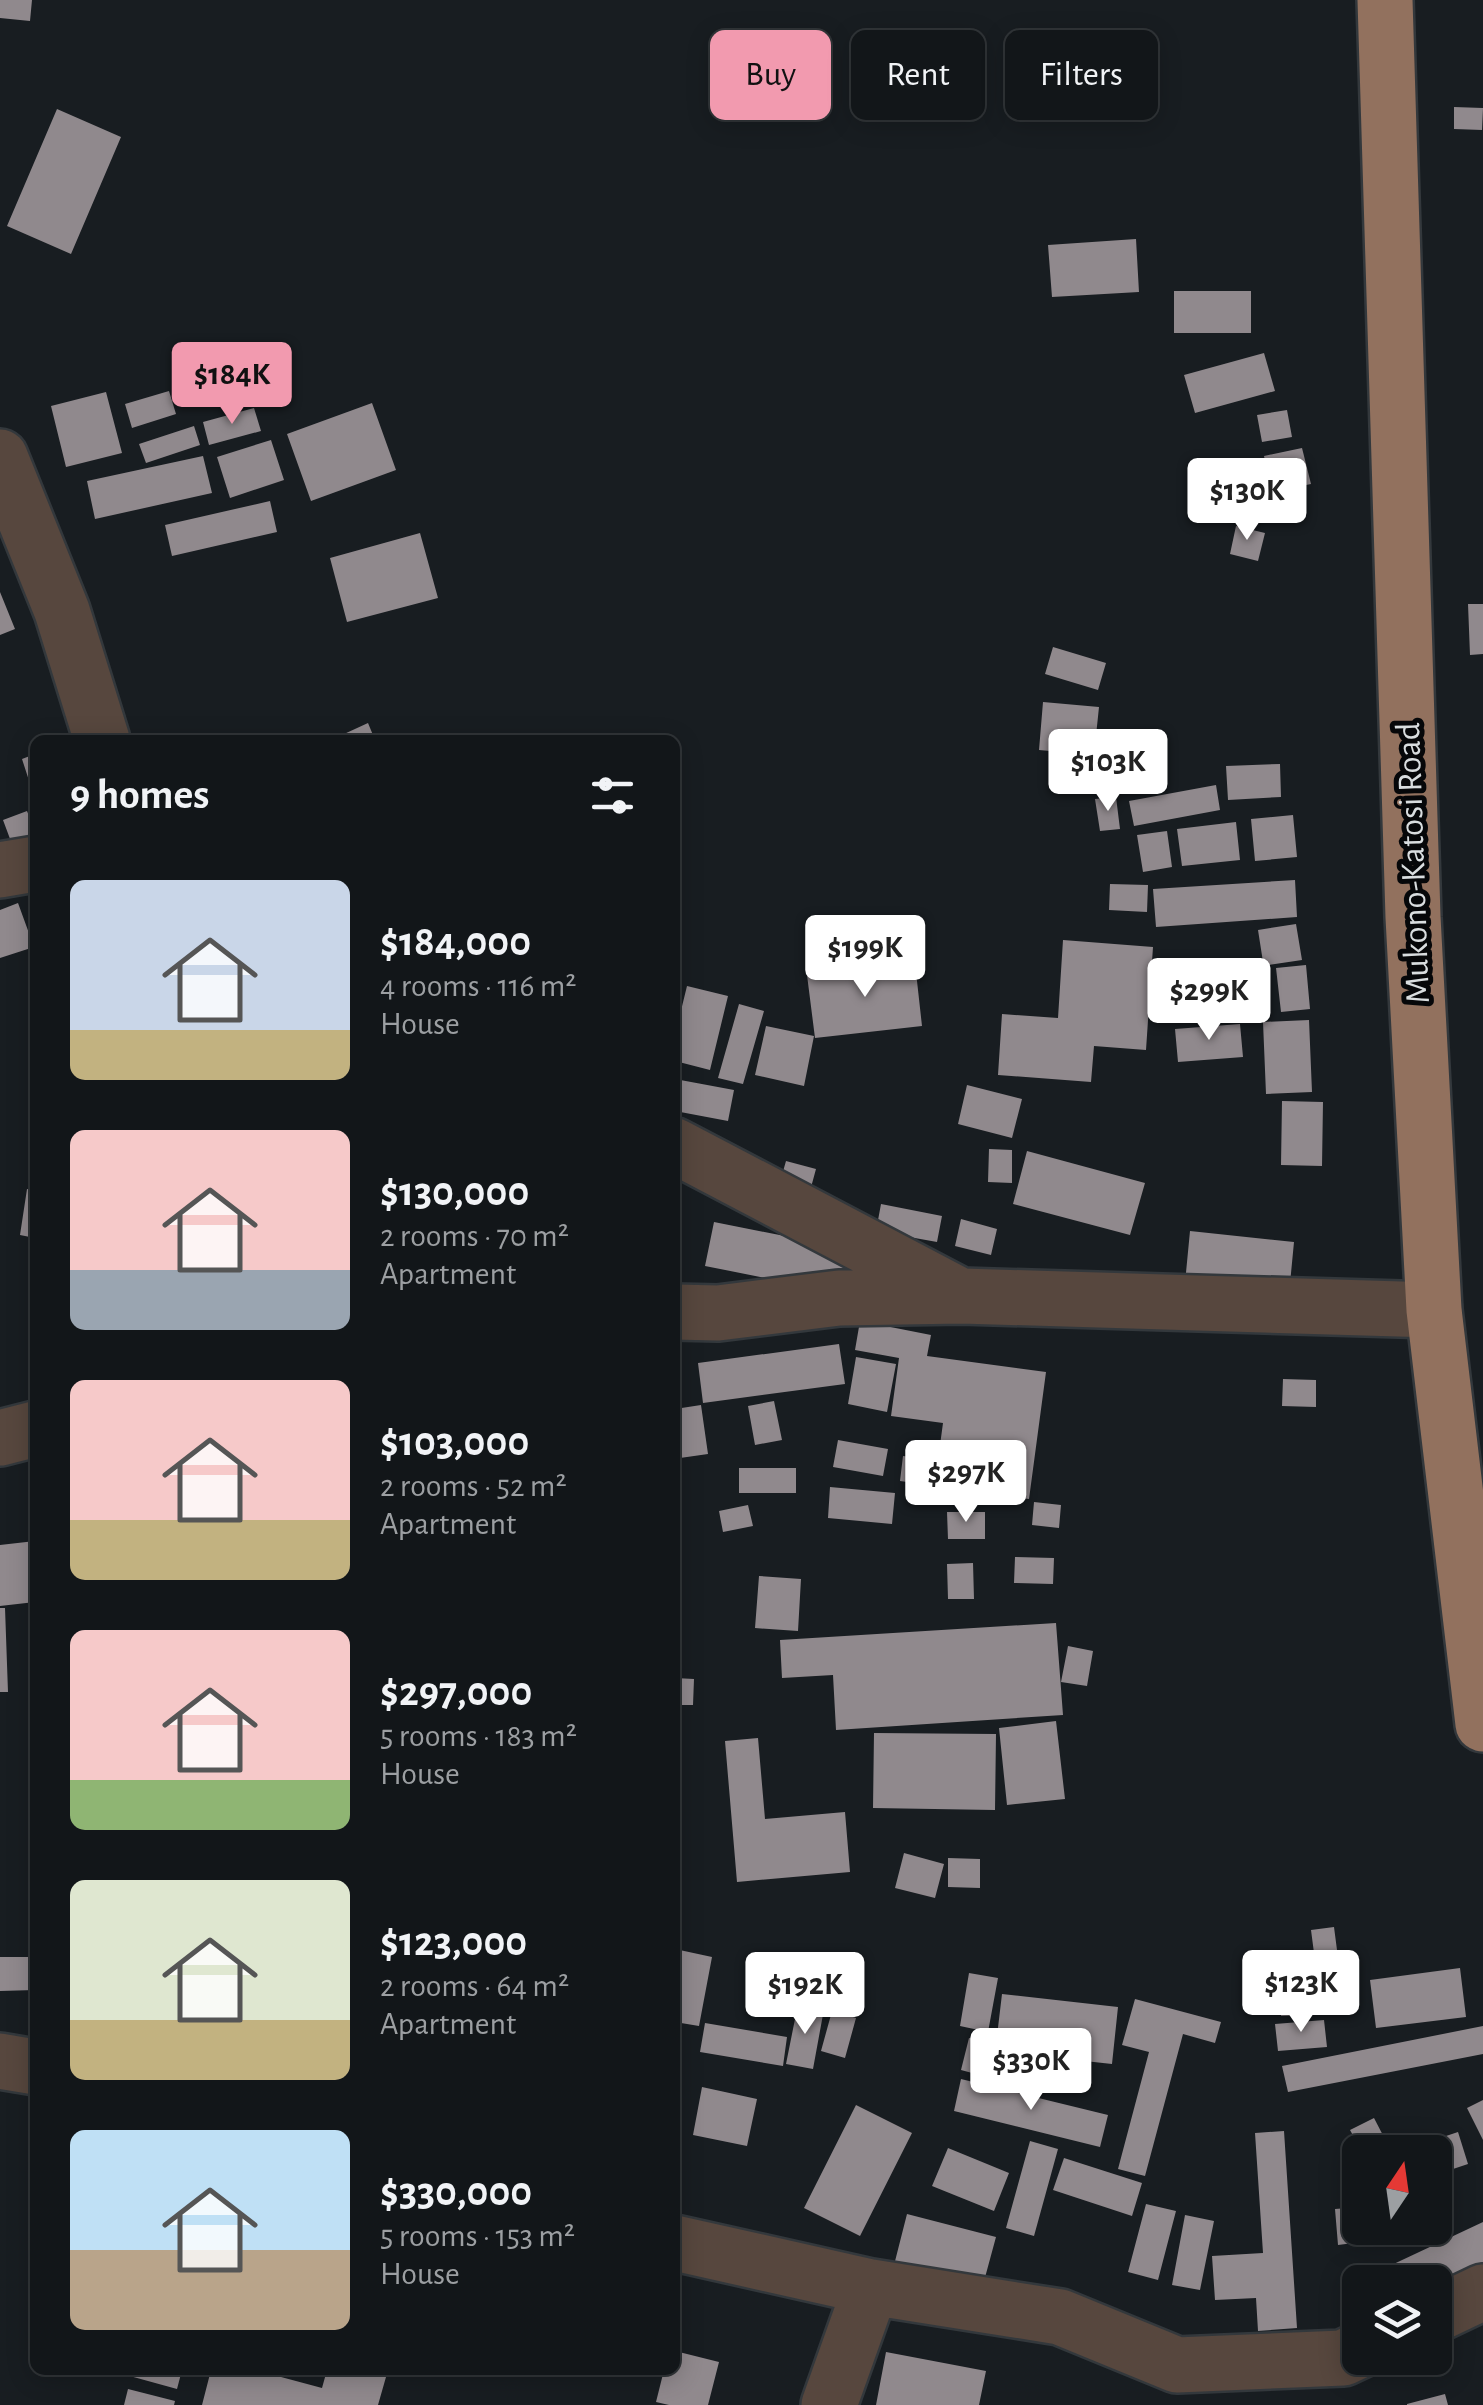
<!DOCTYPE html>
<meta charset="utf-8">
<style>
:root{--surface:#121619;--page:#1b1f22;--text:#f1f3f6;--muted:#9c9fa2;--line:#313538;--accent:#f29aaf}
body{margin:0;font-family:"Alegreya Sans",sans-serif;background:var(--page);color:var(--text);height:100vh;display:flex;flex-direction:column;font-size:38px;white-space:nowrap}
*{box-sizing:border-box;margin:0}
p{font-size:32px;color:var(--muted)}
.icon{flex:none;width:55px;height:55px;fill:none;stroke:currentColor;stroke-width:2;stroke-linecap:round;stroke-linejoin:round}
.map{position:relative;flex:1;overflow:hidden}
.panel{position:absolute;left:30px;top:735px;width:650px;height:1640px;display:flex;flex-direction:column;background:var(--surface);border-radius:15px;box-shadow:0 5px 25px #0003,0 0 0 2px var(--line)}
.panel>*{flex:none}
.top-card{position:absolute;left:710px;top:30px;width:622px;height:90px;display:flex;gap:20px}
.needle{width:65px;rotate:13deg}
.controls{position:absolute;left:1342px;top:2135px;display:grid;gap:20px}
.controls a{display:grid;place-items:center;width:110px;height:110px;border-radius:15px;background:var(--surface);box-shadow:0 5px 25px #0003,0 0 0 2px var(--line);font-size:50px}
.price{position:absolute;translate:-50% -85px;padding:0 22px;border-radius:10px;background:#fff;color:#222;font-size:32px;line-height:65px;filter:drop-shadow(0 2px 5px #0008)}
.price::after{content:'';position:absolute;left:50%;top:60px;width:30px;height:22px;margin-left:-15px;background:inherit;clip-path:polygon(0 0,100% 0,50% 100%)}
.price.selected{background:var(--accent);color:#111}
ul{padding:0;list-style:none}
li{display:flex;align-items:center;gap:30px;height:250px;padding:0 40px}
li span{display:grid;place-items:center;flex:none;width:280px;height:200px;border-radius:15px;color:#555}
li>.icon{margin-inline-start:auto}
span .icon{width:120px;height:120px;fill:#fffc;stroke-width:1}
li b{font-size:42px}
h2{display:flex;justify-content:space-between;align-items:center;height:120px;padding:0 40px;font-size:42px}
.tag{padding:0 35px;border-radius:15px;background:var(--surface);box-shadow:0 5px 25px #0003,0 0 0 2px var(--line);font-size:35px;line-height:90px}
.tag.selected{background:var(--accent);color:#111}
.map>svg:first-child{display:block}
</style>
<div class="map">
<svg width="1483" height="2405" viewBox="0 0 1483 2405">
<rect width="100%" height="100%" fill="#181d21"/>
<path fill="#90898d" d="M0,0H32L30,21L0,18Z
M1454,107L1483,108L1482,130L1454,129Z
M57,109L121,137L71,254L7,226Z
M1136,239L1139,292L1052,297L1048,245Z
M1174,291H1251V333H1174Z
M1264,353L1275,391L1195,413L1184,375Z
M221,370L224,378L181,398L177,390Z
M169,391L176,414L132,428L125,404Z
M106,392L122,453L66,467L51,406Z
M372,403L396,470L311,501L287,434Z
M254,408L261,431L209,445L203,422Z
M1287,410L1292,437L1262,442L1257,415Z
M194,426L200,445L146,463L139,444Z
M271,440L284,480L230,498L217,457Z
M1302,448L1311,484L1272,492L1264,456Z
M203,456L212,493L95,519L87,481Z
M270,501L277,532L172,556L165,525Z
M1236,526L1265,533L1258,561L1230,554Z
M420,533L438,598L347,622L330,558Z
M0,592L15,629L0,635Z
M1468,604H1483V654L1470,655Z
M1053,647L1106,663L1098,690L1045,674Z
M1043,702L1099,707L1094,755L1039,750Z
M368,723L375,740H331Z
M35,754V796H34L22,759Z
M1280,764L1281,797L1228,800L1226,766Z
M1216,785L1220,810L1134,826L1129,801Z
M1116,797L1120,829L1100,831L1095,799Z
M27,811L35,831V848L16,855L3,820Z
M1293,815L1297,857L1255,861L1251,819Z
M1236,822L1240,860L1182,866L1177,829Z
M1167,831L1172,867L1143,872L1137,835Z
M1295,880L1297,917L1156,927L1153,889Z
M1110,884L1148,885L1147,912L1109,910Z
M18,903L34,947L0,958V910Z
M1296,924L1302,960L1262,966L1267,1015L1195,1023L1189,970L1263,962L1258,930Z
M1063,940L1153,947L1146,1050L1094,1046L1091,1082L998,1075L1002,1014L1058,1018Z
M915,963L922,1026L815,1038L807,975Z
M1306,965L1310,1009L1281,1012L1276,968Z
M687,986L728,996L710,1070L675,1061V1035Z
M739,1004L764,1011L743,1084L718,1078Z
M1309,1020L1312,1092L1266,1094L1263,1022Z
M1240,1024L1243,1057L1178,1062L1175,1029Z
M766,1026L814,1036L804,1086L755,1075Z
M675,1079L734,1090L728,1121L675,1111Z
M967,1085L1022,1099L1012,1138L958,1124Z
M1282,1101L1323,1102L1322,1166L1281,1165Z
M989,1149L1012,1150V1183L988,1182Z
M1027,1151L1145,1183L1130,1235L1013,1204Z
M786,1161L816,1169L810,1191L780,1182Z
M27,1189L35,1190V1238L20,1235Z
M881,1204L942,1216L937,1242L876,1231Z
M961,1219L997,1229L991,1255L955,1246Z
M714,1222L870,1253L862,1297L705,1266Z
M1190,1231L1294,1242L1289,1294L1185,1283Z
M860,1321L931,1335L927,1356L1046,1372L1029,1499L900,1481L903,1456L938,1460L943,1423L891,1416L899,1358L855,1350Z
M839,1344L845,1384L703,1403L698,1363Z
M856,1357L896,1364L887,1412L848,1404Z
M1283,1379L1316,1380V1407L1282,1406Z
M774,1401L782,1440L755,1445L748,1406Z
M701,1405L708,1454L680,1458L675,1409Z
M838,1440L888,1449L883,1476L833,1467Z
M739,1468H796V1493H739Z
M830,1487L895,1493L892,1524L828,1518Z
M1034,1502L1061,1505L1059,1528L1032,1525Z
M748,1505L753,1526L723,1532L719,1511Z
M947,1512H985V1539H948Z
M35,1541V1602L0,1606V1545Z
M1015,1557L1054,1558L1053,1584L1014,1583Z
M973,1563L974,1599H948L947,1564Z
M759,1576L801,1579L798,1631L755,1628Z
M0,1608H5L8,1692H0Z
M1056,1623L1063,1715L836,1730L833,1675L782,1678L780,1640Z
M1068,1646L1093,1651L1087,1686L1061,1682Z
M675,1678L694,1679L693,1705H675Z
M1056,1721L1065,1799L1007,1805L999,1728Z
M874,1733L996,1734L995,1810L873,1808Z
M758,1738L765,1819L845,1812L850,1872L737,1882L725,1741Z
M904,1853L944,1864L935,1898L895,1888Z
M948,1858L980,1859V1888L948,1887Z
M1334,1927L1337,1950L1314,1953L1311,1930Z
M675,1949L712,1957L699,2026L675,2022Z
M1307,1950L1325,1981L1305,1991L1288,1960Z
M0,1957H35V1990L0,1991Z
M1460,1968L1466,2017L1376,2028L1370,1980Z
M969,1973L998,1978L988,2032L960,2026Z
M1002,1994L1118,2007L1112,2064L1030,2055L1027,2082L992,2078Z
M1310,1997L1311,2015L1281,2016L1280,1999Z
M1135,1999L1221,2022L1215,2043L1183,2034L1145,2176L1118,2169L1149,2052L1122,2045Z
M798,2004L824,2009L813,2069L786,2064Z
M832,2011L856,2018L845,2058L821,2051Z
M1324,2020L1327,2047L1278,2051L1275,2024Z
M705,2023L787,2037L783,2066L700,2052Z
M1483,2026V2054L1288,2092L1282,2066Z
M969,2038L995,2044L987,2077L961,2070Z
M961,2079L1108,2115L1100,2147L954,2111Z
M702,2087L757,2099L747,2146L693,2135Z
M1483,2100V2140L1467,2108Z
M856,2105L912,2133L860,2236L804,2208Z
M1374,2118L1388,2145L1373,2152H1362L1350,2130Z
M1284,2131L1297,2328L1258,2331L1256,2298L1215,2300L1212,2256L1263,2253L1255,2133Z
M1458,2132L1468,2164L1435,2175V2152H1398Z
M1030,2141L1058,2149L1034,2236L1006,2228Z
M948,2148L1009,2173L994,2211L932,2186Z
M1064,2158L1142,2183L1132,2216L1053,2190Z
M1146,2204L1176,2211L1158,2280L1128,2272Z
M1360,2207V2228H1368L1369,2241L1338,2245L1335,2209Z
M907,2214L996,2237L980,2296L892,2273Z
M1185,2215L1214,2221L1200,2290L1172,2285Z
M1483,2222V2272L1435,2295V2282H1389L1383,2269Z
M675,2351L719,2362L708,2405H669L656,2402L664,2370H675Z
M886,2352L986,2371L979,2405H876Z
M108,2370H182L177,2389Z
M211,2370H255L322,2388L327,2370H388L378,2405H202Z
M128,2389L175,2401L174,2405H124Z
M1445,2394L1448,2405H1407V2404Z"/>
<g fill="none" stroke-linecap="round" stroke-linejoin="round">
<defs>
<path id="minor" d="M0,457L62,611L102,740
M0,870L35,864
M675,1146L955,1293
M675,1312L718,1313L839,1298L962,1296L1434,1310
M0,1438L35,1429
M0,2061L35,2067
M675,2243L871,2287L1060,2317L1177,2365L1343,2358L1360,2350
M1435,2315L1483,2292
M829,2405L871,2287"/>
<path id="major" d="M1385,0L1413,917L1434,1310L1483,1724"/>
</defs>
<use href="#minor" stroke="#33383c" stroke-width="60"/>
<use href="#major" stroke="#33383c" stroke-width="60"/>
<use href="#minor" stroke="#57473e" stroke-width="55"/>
<use href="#major" stroke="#92715e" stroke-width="55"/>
</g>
<g text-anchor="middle" stroke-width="10" stroke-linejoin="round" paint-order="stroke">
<g font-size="35" fill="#d9dddf" stroke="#060709">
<text transform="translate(1412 863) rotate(-92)" y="12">Mukono-Katosi Road</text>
</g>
</g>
</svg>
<div class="controls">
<a><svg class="needle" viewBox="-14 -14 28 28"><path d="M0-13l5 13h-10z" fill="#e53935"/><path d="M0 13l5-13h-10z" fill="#9c9fa2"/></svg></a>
<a><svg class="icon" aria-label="layers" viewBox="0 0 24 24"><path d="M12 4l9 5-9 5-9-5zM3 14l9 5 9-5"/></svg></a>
</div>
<b class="price selected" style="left:232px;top:427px">$184K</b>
<b class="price" style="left:1247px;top:543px">$130K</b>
<b class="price" style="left:1108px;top:814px">$103K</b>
<b class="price" style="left:865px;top:1000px">$199K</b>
<b class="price" style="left:1209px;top:1043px">$299K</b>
<b class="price" style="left:966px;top:1525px">$297K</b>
<b class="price" style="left:1301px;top:2035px">$123K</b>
<b class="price" style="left:805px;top:2037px">$192K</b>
<b class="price" style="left:1031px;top:2113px">$330K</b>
<div class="top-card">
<a class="tag selected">Buy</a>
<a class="tag">Rent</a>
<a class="tag">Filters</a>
</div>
<section class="panel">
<h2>9 homes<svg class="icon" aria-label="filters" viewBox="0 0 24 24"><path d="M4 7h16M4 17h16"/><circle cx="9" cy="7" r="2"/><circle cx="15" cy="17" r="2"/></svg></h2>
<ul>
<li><span style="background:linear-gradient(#c9d6e8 75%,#c2b280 0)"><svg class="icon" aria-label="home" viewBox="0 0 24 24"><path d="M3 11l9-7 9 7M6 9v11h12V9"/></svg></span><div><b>$184,000</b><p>4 rooms · 116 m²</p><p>House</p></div></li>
<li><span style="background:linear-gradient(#f6c9c9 70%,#9aa5b1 0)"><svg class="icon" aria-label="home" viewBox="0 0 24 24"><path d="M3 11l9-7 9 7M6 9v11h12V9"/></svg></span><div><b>$130,000</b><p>2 rooms · 70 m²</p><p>Apartment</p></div></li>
<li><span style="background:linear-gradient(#f6c9c9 70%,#c2b280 0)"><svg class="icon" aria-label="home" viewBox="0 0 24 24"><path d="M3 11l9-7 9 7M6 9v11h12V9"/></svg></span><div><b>$103,000</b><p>2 rooms · 52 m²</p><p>Apartment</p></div></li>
<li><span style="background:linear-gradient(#f6c9c9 75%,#8fb573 0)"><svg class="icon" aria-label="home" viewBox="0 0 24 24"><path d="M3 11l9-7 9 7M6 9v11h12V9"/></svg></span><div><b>$297,000</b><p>5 rooms · 183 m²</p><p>House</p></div></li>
<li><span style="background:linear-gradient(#dfe7d0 70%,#c2b280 0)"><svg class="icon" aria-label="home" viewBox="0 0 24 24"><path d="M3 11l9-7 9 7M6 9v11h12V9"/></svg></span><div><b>$123,000</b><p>2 rooms · 64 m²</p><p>Apartment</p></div></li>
<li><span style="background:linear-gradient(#bfe0f5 60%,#b9a48a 0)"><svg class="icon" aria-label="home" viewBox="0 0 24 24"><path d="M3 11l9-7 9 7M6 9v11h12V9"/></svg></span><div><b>$330,000</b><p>5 rooms · 153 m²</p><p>House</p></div></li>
</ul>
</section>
</div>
